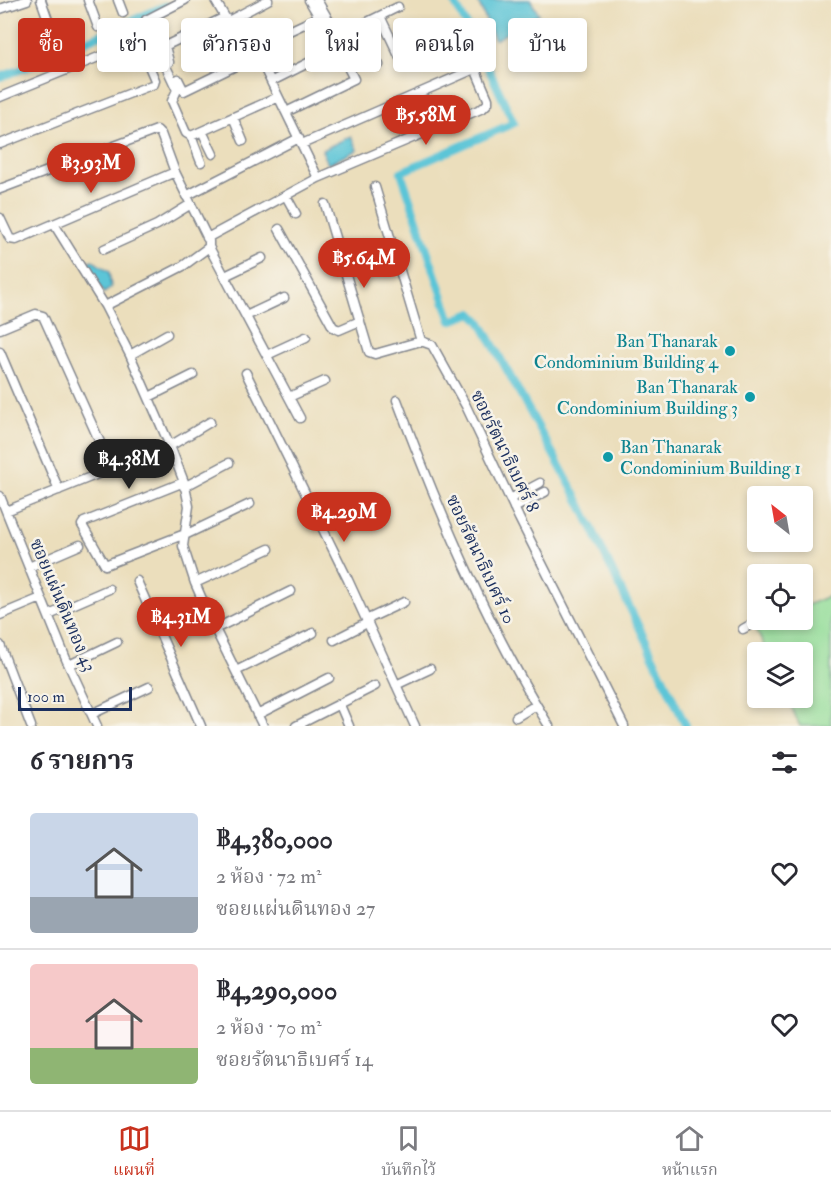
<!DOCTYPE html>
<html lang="th">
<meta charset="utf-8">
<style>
:root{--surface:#fff;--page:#f2f2f3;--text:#2b2b33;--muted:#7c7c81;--line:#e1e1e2;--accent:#c8321e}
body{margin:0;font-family:"IM FELL Double Pica","Noto Serif Thai",serif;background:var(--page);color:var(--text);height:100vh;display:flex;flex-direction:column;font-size:22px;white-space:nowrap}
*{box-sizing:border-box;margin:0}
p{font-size:20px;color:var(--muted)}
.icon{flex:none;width:33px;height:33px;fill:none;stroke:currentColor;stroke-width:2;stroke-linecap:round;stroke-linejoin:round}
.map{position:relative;height:726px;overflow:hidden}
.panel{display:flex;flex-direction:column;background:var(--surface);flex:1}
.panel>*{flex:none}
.guide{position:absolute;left:18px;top:18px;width:795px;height:54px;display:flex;gap:12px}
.needle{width:39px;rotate:329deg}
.tools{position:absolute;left:747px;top:486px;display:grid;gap:12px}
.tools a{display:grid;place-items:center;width:66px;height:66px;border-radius:6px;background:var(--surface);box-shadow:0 3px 9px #0003;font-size:30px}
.scale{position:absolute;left:18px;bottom:15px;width:114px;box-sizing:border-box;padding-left:6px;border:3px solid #1b2f5e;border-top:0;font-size:16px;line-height:21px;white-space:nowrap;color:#1b2f5e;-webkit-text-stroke:4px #f7f3e8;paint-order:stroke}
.price{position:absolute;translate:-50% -51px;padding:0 14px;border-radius:21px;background:var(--accent);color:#fff;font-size:20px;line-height:39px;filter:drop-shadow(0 2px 3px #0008)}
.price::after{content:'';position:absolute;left:50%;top:36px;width:18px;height:14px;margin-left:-9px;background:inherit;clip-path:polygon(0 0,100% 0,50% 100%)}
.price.active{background:#222;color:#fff}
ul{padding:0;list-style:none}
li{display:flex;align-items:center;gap:18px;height:150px;padding:0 30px}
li+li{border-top:2px solid var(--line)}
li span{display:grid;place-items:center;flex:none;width:168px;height:120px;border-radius:6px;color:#555}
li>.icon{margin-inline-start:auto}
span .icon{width:72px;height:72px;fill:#fffc;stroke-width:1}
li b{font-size:26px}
h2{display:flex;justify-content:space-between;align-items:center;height:72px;padding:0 30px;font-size:26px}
.tag{padding:0 21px;border-radius:6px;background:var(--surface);box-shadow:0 3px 9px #0003;font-size:21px;line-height:54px}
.tag.active{background:var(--accent);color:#fff}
.menu{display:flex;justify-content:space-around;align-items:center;height:84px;border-top:2px solid var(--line);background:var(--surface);font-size:16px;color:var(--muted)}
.menu a{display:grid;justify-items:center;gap:3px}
.menu .active{color:var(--accent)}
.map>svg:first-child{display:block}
</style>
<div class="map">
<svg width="831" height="726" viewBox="0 0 831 726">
<rect width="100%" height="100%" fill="#f7f3e8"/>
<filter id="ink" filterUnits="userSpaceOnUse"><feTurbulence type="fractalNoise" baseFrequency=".0167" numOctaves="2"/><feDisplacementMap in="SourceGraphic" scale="12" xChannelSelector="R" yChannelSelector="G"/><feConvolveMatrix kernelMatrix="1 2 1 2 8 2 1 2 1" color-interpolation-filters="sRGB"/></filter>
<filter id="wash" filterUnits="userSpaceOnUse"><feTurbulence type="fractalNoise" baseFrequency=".008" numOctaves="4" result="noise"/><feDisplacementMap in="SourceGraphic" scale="24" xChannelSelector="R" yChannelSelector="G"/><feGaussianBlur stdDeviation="1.35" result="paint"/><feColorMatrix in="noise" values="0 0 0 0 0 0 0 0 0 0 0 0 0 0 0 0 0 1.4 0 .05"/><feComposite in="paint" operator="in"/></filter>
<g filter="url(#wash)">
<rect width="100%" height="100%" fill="#ebdebc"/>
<path fill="#93dd99" stroke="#57867c" stroke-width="1.5" d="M831,595V726H800L787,698H802V652H767L756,628L774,620H802L803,607Z"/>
<path fill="#5bc5d7" stroke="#3b7a9a" stroke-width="1.5" d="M477,0H530L539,14L495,40Z
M351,136L357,150L328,164L322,150Z
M92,260L109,272L111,288L104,293L85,264Z"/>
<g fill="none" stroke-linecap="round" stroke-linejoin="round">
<path stroke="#5bc5d7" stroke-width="8" d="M453,0L475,40L514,123L401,172L451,321L472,313L480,321L580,503L686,726
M0,77L28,67L165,6"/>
</g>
</g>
<g filter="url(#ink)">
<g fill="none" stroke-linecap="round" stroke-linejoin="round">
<defs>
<path id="minor" d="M41,0L52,31
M88,0L98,27
M118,0L123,13
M185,0L146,20L147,26L177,90L172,101L186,133L191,136L276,98
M215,0L225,17L258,55L318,178
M317,0L336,33L343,34L398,7
M0,9L27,0
M380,16L400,58
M230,20L268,0
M358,27L379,65
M253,48L319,17L309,0
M169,62L165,46L225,17
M178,79L184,91L258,55
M272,81L338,48L354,79L286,112
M0,97L138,41
M233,117L243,141
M202,131L213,154
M191,136L201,162
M0,144L154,84L155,80L138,41L146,20
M375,187L421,341L432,345L466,406L519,518L624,726
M0,189L157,130L161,134L175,172L209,241V247L300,418
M186,196L299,138
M286,196L296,214
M325,204L369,352L375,354L421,341
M0,218L10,239L16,240L175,172
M54,224L105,306L130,355L170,446L184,482L189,506L183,546L195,583L215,629L263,726
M279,229L333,327L339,330L360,321
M207,238L318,178L483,108L488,103V99L476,71L472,70L302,144
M104,249L157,225L191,204
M225,276L262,258
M105,306L183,266L209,247
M246,316L284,298
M0,329L36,314L43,316L108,460V470L6,511
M0,352L59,490
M130,355L167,334
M267,355L306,337
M246,373L348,580L415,726
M149,397L193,375
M289,397L325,381
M397,400C439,512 486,623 549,726
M170,446L210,422
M184,482L84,522L82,525L105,565L185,534
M184,487L229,463
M0,496L66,659L97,726
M510,499L540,483
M514,508L545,492
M185,535L250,504
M29,567L80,545
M137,581L201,726
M195,583L269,549
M0,615L41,598
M49,615L109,589
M215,629L291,591
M743,629L750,625
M334,640L367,623L370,618L404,602
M0,645L31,726
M69,665L117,642
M236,671L313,633
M396,685L430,669
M340,705L349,726
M92,714L149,687
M257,715L329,678
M516,717L536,705
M296,726L375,686"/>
</defs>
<use href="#minor" stroke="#83868d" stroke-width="11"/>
<use href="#minor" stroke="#fff" stroke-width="8"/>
</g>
</g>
<g fill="#0f9aa8" stroke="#f7f3e8" stroke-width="2">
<circle cx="730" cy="351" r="6"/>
<circle cx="750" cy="397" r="6"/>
<circle cx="608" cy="457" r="6"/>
</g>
<g text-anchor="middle" stroke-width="5" stroke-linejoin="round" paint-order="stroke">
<g font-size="18" fill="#0d838f" stroke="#f7f3e8" text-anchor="end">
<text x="718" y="347">Ban Thanarak<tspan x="718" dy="21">Condominium Building 4</tspan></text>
<text x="738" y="393">Ban Thanarak<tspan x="738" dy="21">Condominium Building 3</tspan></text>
<text x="620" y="453" text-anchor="start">Ban Thanarak<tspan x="620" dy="21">Condominium Building 1</tspan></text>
</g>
<g font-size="18" fill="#1b2f5e" stroke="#f7f3e8">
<text transform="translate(505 451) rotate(64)" y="6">ซอยรัตนาธิเบศร์ 8</text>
<text transform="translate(481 559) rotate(65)" y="6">ซอยรัตนาธิเบศร์ 10</text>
<text transform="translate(63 605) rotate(67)" y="6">ซอยแผ่นดินทอง 43</text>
</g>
</g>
</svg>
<div class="tools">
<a><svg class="needle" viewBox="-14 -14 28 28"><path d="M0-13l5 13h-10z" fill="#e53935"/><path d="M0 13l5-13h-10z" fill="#7c7c81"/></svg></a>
<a><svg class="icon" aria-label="locate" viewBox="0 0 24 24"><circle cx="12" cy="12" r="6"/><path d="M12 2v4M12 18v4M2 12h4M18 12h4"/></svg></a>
<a><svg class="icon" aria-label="layers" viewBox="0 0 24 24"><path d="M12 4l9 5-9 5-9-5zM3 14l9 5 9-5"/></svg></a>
</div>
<div class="scale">100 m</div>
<b class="price" style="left:426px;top:146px">฿5.58M</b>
<b class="price" style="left:91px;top:194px">฿3.93M</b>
<b class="price" style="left:364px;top:289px">฿5.64M</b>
<b class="price active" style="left:129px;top:490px">฿4.38M</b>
<b class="price" style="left:344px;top:543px">฿4.29M</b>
<b class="price" style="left:181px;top:648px">฿4.31M</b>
<div class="guide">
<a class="tag active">ซื้อ</a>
<a class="tag">เช่า</a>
<a class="tag">ตัวกรอง</a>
<a class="tag">ใหม่</a>
<a class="tag">คอนโด</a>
<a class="tag">บ้าน</a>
</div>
</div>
<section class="panel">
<h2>6 รายการ<svg class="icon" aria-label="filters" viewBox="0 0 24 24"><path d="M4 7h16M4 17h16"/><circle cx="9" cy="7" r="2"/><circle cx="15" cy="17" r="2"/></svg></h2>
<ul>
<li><span style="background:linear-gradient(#c9d6e8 70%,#9aa5b1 0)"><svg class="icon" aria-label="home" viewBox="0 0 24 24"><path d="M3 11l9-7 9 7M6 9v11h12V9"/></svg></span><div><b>฿4,380,000</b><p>2 ห้อง · 72 m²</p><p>ซอยแผ่นดินทอง 27</p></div><svg class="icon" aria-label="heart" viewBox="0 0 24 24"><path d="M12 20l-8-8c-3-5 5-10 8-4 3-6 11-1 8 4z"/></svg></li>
<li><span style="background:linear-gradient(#f6c9c9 70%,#8fb573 0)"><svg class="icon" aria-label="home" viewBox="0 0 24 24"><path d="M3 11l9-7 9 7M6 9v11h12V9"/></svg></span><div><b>฿4,290,000</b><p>2 ห้อง · 70 m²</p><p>ซอยรัตนาธิเบศร์ 14</p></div><svg class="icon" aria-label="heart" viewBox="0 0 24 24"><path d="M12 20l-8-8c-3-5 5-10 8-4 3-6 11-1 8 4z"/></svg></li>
</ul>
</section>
<nav class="menu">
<a class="active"><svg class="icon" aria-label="map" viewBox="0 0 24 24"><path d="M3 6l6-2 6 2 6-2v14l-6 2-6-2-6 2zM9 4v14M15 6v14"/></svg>แผนที่</a>
<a><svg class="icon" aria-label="saved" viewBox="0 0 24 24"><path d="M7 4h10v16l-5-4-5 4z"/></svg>บันทึกไว้</a>
<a><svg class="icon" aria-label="home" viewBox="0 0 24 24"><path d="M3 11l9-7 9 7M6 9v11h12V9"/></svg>หน้าแรก</a>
</nav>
